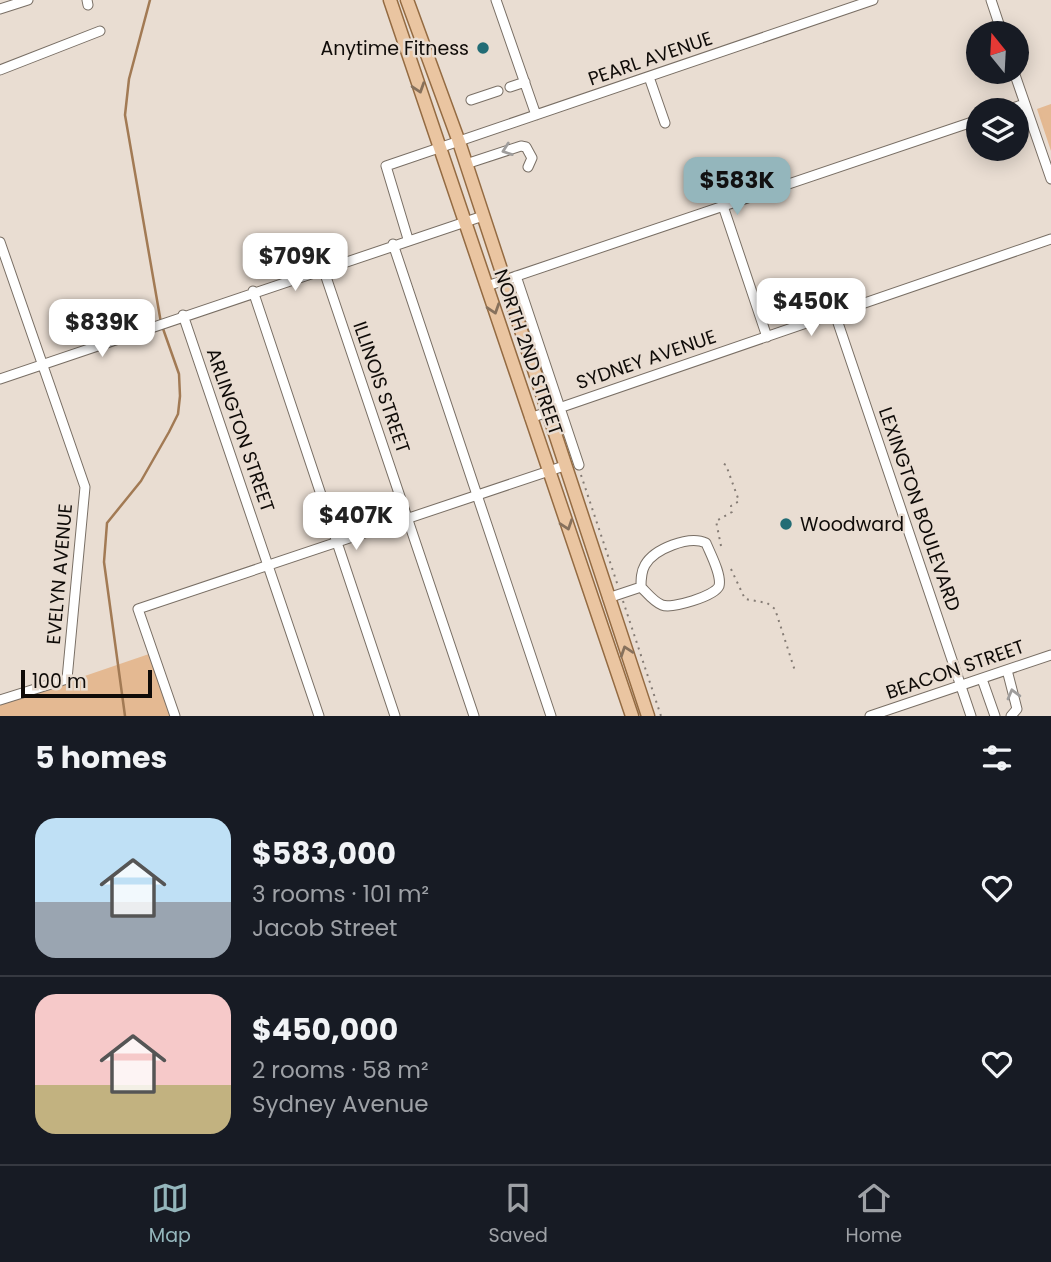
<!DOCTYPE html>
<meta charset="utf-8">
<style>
:root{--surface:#171b24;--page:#20242c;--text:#f1f3f6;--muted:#9ea1a6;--line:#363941;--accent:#94b6bc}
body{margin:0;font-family:Poppins,sans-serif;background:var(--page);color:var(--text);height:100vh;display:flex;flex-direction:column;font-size:26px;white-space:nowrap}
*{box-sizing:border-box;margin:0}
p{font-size:23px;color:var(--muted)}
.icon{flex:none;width:38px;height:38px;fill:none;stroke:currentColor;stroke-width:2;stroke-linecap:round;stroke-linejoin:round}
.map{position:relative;height:716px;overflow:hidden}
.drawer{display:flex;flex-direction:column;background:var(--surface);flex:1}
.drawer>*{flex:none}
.needle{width:46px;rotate:342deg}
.buttons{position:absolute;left:966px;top:21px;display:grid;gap:14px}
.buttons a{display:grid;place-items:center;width:63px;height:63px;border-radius:50%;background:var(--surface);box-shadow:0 4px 18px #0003;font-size:35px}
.scale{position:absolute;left:21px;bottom:18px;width:131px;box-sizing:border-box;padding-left:7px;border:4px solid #0f0b08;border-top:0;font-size:19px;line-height:24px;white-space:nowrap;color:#0f0b08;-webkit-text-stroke:5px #e9ddd2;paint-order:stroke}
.price{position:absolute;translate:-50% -60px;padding:0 16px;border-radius:14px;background:#fff;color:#222;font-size:23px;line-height:46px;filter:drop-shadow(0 2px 4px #0008)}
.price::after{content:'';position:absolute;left:50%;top:42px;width:21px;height:16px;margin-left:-10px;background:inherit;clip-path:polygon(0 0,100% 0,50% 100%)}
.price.selected{background:var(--accent);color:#111}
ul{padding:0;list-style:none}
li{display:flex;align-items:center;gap:21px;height:175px;padding:0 35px}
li+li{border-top:2px solid var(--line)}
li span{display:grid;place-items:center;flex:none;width:196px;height:140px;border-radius:21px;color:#555}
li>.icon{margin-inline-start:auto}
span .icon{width:84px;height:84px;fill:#fffc;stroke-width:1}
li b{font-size:30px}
h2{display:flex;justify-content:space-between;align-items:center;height:84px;padding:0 35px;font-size:30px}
.tabs{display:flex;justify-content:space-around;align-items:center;height:98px;border-top:2px solid var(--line);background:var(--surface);font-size:19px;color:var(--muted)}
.tabs a{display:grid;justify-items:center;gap:4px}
.tabs .selected{color:var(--accent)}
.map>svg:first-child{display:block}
</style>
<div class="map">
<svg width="1051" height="716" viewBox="0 0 1051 716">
<rect width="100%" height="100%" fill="#e9ddd2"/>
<path fill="#e4b992" d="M1051,104V151L1037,109Z
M149,654L170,716H0V705Z"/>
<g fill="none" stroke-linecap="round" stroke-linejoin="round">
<path stroke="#a27a54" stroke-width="2.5" d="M125,716L104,562L107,523L141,481L169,432L178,414L180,396L179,374L161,323L125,115L129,79L150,0"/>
<defs>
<path id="minor" d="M87,0L88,5
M496,0L536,115
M991,0L1002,33
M0,9L28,0
M0,70L100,31
M1014,72L1051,179
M649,77L665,123
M510,87L525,82
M471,100L498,91
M1006,110L1025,104
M466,164L521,146L526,147L532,158L528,167
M723,206L767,337
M408,239L386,166L873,0
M0,242L85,487L67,679L0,700
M393,244L551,716
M323,268L474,716
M516,276L579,465
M487,286L978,120
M253,291L395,716
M835,314L971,716
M183,315L319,716
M0,379L483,216
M530,418L1051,239
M608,598L641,587C647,593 654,602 662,605C672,609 715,596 719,586C722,575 710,553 706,543C689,535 654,549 645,565C641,572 641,579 641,587
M1007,670L1017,709L1011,716
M982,679L995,716
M175,716L138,609L564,466
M870,716L1051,655"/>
<path id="major" d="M390,0L632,716
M407,0L459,142L648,716"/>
</defs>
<use href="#minor" stroke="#796f65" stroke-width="11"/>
<use href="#major" stroke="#946b42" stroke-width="15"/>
<path stroke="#857c75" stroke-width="2" stroke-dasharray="2 5" stroke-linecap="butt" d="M581,475L618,586
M721,546L716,521L732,512L731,506L739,501L726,465L722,463
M731,569L745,599L767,603L775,609L795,671
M623,601L661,716"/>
<use href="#minor" stroke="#fff" stroke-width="9"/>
<use href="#major" stroke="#eac5a1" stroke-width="12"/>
</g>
<defs><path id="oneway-chevron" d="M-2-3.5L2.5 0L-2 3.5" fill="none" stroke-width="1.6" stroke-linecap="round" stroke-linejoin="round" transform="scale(1.75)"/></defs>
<g stroke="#87715c">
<use href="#oneway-chevron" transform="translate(419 88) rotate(72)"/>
<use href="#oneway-chevron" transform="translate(494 309) rotate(72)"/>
<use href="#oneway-chevron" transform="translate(567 525) rotate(71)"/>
<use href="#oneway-chevron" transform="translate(626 651) rotate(-109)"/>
</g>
<g stroke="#9f9d9c">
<use href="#oneway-chevron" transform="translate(507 150) rotate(161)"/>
<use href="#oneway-chevron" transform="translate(1013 694) rotate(-105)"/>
</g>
<g fill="#226c75" stroke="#e9ddd2" stroke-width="2.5">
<circle cx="483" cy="48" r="7"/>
<circle cx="786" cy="524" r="7"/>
</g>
<g text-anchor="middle" stroke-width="5" stroke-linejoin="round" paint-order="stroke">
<g font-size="19" fill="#0f0b08" stroke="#e9ddd2" text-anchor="end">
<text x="469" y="55">Anytime Fitness</text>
<text x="800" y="531" text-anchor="start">Woodward</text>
</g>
<g font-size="19" fill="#0f0b08" stroke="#e9ddd2">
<text transform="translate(650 58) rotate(-19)" y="7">PEARL AVENUE</text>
<text transform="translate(529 352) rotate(71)" y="7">NORTH 2ND STREET</text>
<text transform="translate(646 359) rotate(-19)" y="7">SYDNEY AVENUE</text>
<text transform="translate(382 387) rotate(71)" y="7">ILLINOIS STREET</text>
<text transform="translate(241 430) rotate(71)" y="7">ARLINGTON STREET</text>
<text transform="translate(920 509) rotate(71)" y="7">LEXINGTON BOULEVARD</text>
<text transform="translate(59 574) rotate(-85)" y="7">EVELYN AVENUE</text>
<text transform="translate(955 669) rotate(-19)" y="7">BEACON STREET</text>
</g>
</g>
</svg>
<div class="buttons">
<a><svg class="needle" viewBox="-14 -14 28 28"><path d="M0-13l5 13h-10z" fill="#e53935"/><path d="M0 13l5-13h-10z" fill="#9ea1a6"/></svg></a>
<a><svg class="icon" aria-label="layers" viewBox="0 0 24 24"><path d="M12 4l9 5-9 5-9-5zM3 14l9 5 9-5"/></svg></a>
</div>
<div class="scale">100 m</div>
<b class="price selected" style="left:737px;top:217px">$583K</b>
<b class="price" style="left:295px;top:293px">$709K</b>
<b class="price" style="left:811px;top:338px">$450K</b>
<b class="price" style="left:102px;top:359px">$839K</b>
<b class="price" style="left:356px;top:552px">$407K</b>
</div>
<section class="drawer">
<h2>5 homes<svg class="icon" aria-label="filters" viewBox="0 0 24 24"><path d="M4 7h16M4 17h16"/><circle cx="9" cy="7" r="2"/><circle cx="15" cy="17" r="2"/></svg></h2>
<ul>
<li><span style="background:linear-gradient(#bfe0f5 60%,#9aa5b1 0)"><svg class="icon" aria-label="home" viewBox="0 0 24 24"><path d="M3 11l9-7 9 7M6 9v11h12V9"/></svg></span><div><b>$583,000</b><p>3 rooms · 101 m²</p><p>Jacob Street</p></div><svg class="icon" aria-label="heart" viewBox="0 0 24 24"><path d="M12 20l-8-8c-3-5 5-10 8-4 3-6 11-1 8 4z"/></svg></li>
<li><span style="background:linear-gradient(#f6c9c9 65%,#c2b280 0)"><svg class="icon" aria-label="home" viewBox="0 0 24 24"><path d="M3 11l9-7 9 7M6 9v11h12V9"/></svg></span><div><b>$450,000</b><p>2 rooms · 58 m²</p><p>Sydney Avenue</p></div><svg class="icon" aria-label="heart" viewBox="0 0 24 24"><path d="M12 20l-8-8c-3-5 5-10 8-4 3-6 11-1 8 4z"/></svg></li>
</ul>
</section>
<nav class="tabs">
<a class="selected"><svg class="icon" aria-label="map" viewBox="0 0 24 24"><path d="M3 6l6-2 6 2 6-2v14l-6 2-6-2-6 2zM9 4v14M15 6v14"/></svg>Map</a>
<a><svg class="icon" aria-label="saved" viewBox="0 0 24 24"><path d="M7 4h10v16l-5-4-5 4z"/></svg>Saved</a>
<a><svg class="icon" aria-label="home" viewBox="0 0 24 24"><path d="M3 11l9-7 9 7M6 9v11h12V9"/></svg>Home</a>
</nav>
